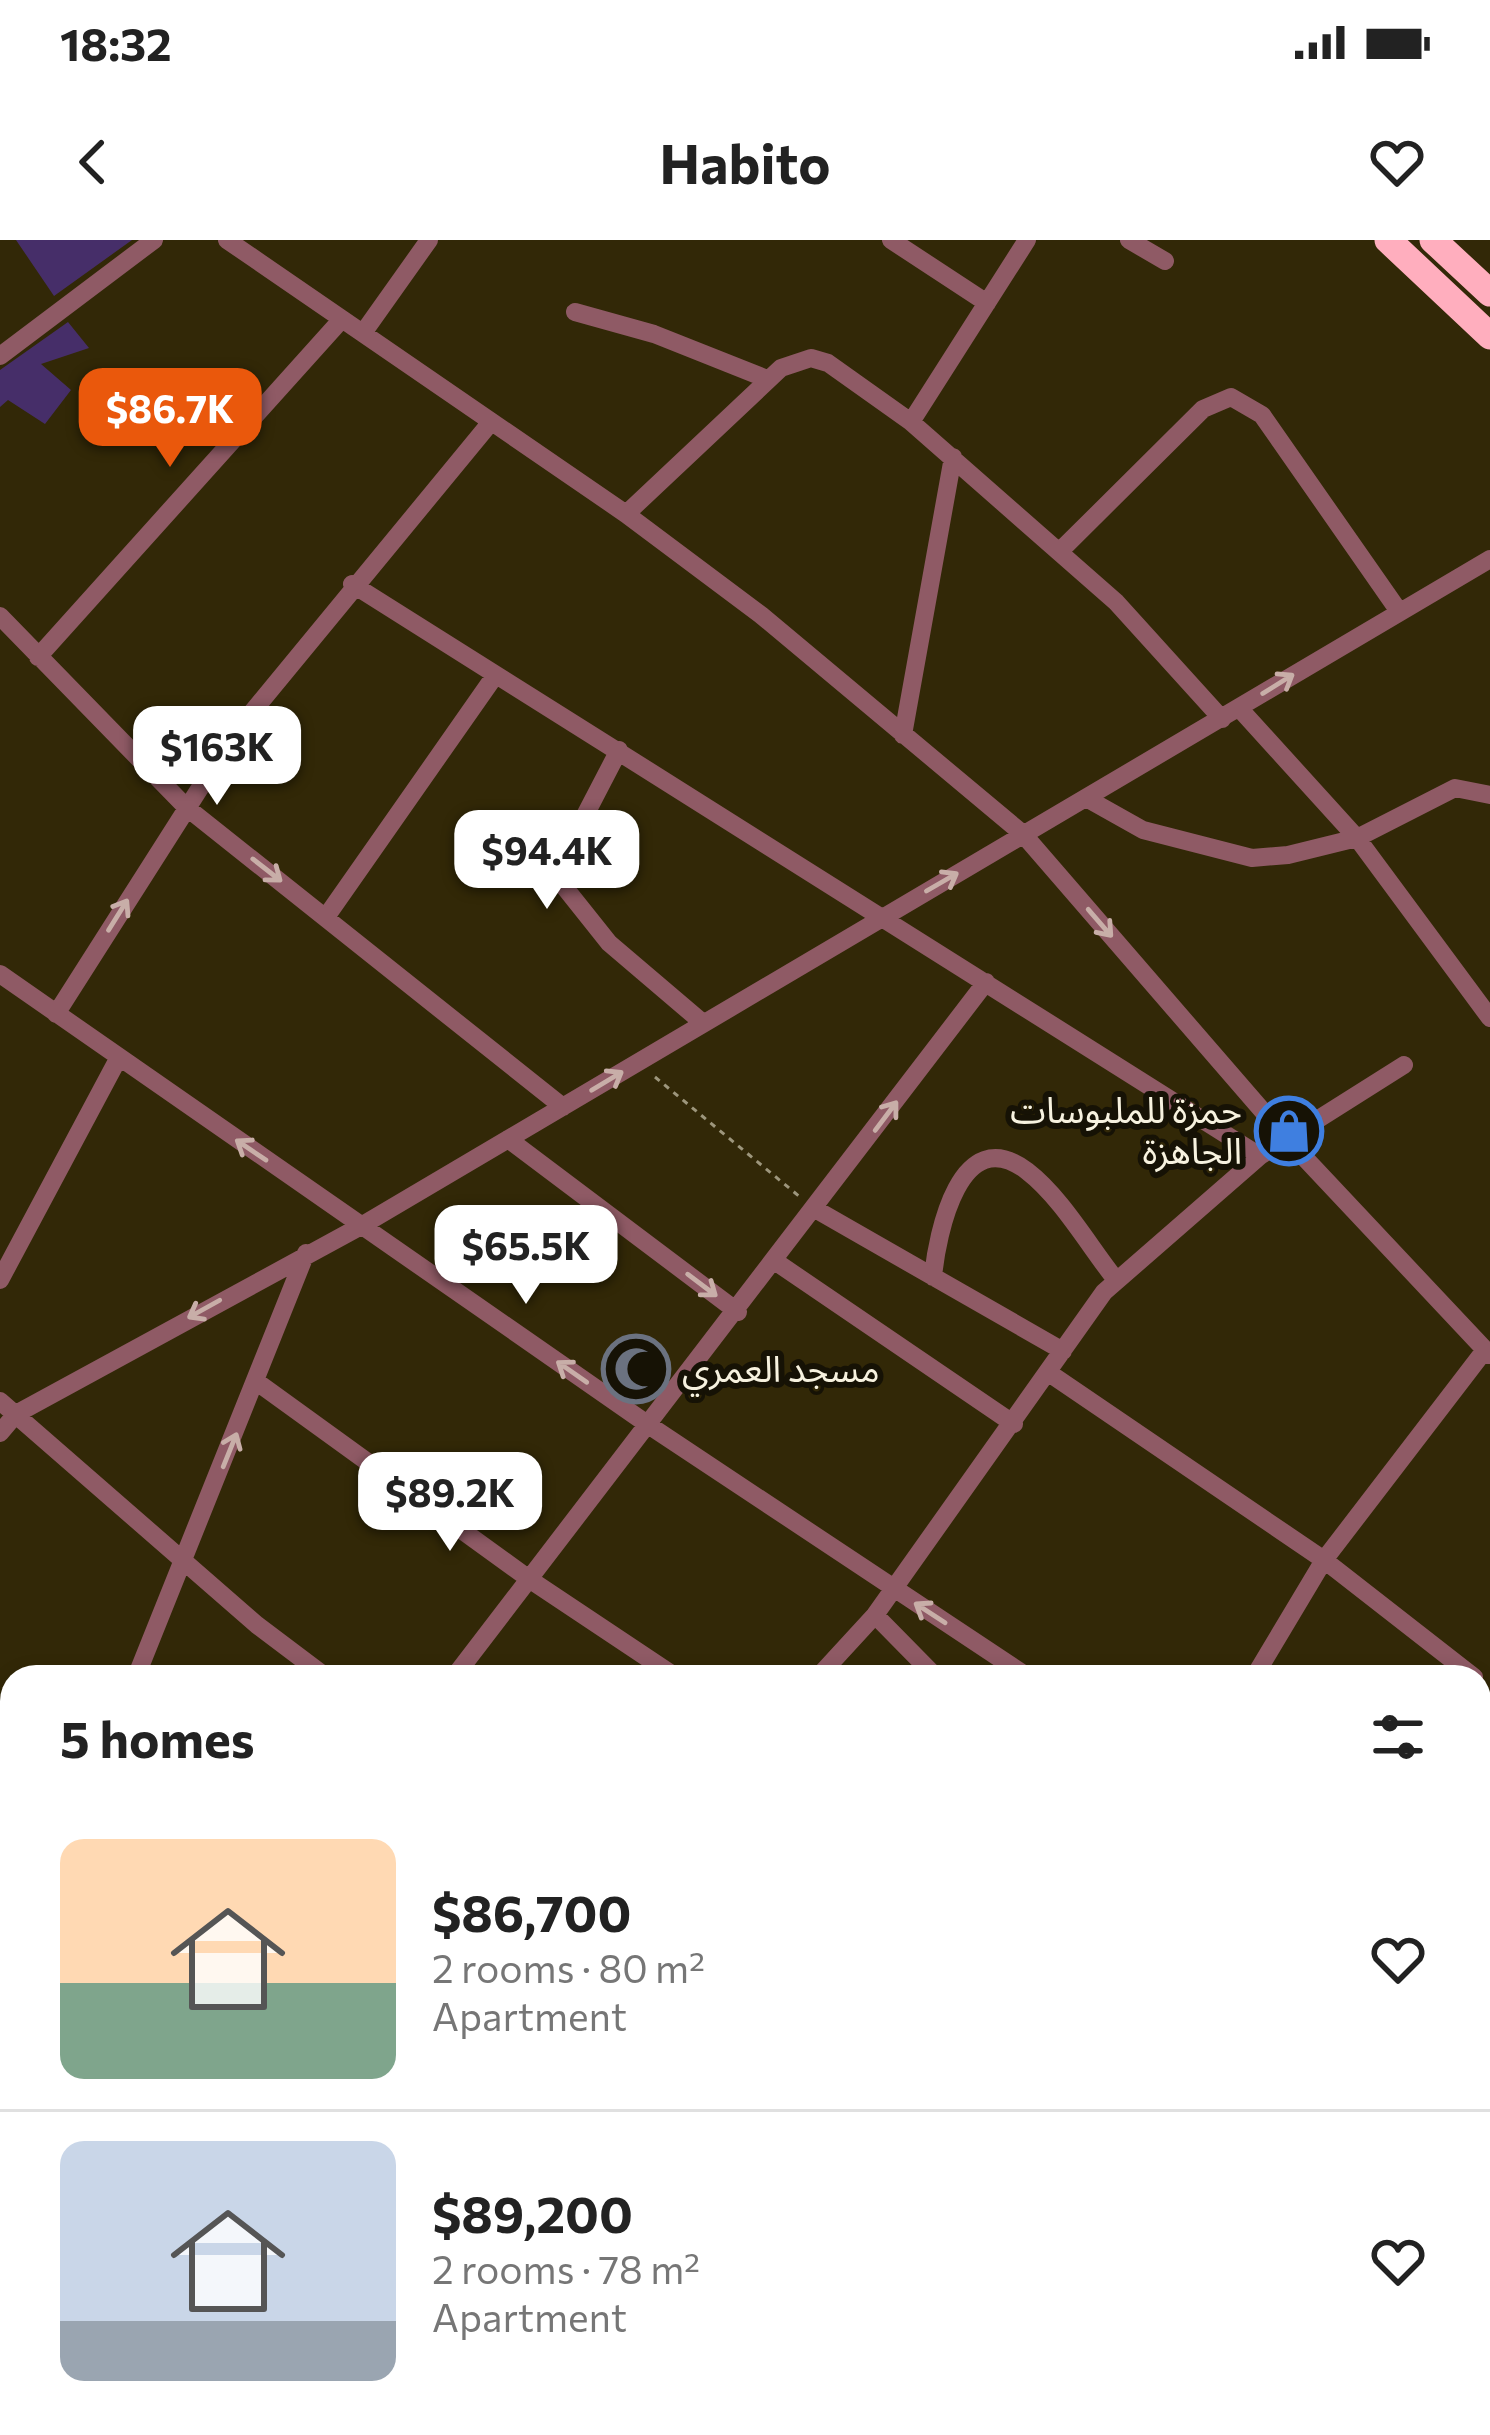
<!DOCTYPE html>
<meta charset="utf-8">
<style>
:root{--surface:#fff;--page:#f2f2f2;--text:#222;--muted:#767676;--line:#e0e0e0;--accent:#ea580c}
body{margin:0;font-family:Commissioner,"Noto Sans Arabic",sans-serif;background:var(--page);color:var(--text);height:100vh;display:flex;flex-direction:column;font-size:45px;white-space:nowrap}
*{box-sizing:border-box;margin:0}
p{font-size:39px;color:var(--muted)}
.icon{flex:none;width:66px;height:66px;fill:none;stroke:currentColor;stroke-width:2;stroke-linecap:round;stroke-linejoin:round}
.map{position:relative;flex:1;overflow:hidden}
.drawer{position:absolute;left:0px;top:1425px;width:1491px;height:771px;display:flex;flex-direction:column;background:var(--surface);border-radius:36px 36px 0 0;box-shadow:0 6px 18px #0003}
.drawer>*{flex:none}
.price{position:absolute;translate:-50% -102px;padding:0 27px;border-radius:24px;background:#fff;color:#222;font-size:39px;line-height:78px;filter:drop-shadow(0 3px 6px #0008)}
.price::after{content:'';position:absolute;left:50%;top:72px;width:36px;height:27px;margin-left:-18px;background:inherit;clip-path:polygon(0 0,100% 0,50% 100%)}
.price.selected{background:var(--accent);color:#fff}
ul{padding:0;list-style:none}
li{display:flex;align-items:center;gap:36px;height:300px;padding:0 60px}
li+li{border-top:3px solid var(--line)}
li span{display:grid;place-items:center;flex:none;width:336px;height:240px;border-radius:24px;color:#555}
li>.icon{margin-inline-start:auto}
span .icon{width:144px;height:144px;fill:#fffc;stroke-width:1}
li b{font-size:51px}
h2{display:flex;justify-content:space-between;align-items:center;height:144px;padding:0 60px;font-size:51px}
.status{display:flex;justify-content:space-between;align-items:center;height:84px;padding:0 60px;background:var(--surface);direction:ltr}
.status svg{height:33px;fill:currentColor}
header{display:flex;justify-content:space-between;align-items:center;height:156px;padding:0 60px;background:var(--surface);font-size:54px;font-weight:700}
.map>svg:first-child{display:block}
</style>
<div class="status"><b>18:32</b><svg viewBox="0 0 49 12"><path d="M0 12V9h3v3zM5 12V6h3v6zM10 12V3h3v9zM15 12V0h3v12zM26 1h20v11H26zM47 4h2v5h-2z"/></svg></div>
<header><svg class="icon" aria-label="back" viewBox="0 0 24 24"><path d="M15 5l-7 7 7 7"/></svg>Habito<svg class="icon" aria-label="heart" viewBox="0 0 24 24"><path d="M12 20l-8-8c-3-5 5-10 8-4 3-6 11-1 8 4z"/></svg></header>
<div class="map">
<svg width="1490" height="2195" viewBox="0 0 1490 2195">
<rect width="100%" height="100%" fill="#322807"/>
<path fill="#462e69" d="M16,0H132L54,56Z
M68,82L89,108L41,124L71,150L45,184L8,160L0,167V130Z"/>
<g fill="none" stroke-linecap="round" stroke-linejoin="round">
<path stroke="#9d967c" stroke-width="3" stroke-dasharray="6 6" stroke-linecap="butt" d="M655,837L800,957"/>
<path stroke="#8f5a65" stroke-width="18" d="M227,0L626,274L761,375L1023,594L1286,898L1490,1115
M891,0L987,63
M1129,0L1165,21
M575,72L654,94L767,139
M363,93L429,0
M0,116L154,0
M911,182L1027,0
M626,274L781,128L811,118L828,123L911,182L1116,362L1222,479
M1060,311L1203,169L1231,157L1262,175L1398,370
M352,344L1260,916
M0,376L186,567L563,867
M38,417L342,79
M1239,468L1357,598L1490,778
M903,495L953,217
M619,510L565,614L562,644L609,703L703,783
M1086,558L1143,590L1252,618L1288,615L1357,598L1455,548L1490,555
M326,677L494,437
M0,734L650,1186L1028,1437
M56,774L235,493L491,182
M508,899L738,1072
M815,969L1063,1111
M776,1022L1014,1184
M933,1037C937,994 960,880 1027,931C1061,957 1089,1006 1116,1040
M0,1040L118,819
M1049,1133L1324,1320L1474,1437
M257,1142L532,1341L676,1437
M0,1161L257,1385L326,1437
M0,1193L16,1174L361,986L1490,319
M875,1375L936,1437
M136,1437L306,1013
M454,1437L986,742
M818,1437L875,1375L1104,1052L1260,916L1404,825
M1254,1437L1324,1320L1485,1110
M0,1497L12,1490
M1479,1583L1490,1595
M0,1594L12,1596
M1479,1704L1490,1694
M1479,1727L1490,1735
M0,1937L12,1945
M1479,1966L1490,1980
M1479,2038L1490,2030
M0,2084L12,2085
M0,2161L12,2159
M701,2184V2195
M1043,2184L1057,2195
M298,2195L299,2184
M368,2195L372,2184
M503,2195L504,2184
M1229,2195L1247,2184"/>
<path stroke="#ffaebe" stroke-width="27" d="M1388,0L1490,96
M1433,0L1490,53"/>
</g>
<defs><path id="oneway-shaft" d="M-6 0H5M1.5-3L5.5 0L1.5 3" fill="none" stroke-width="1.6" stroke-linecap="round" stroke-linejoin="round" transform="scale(3)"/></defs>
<g stroke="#c8aea8">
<use href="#oneway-shaft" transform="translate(1278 444) rotate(-32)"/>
<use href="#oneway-shaft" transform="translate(267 630) rotate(38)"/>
<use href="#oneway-shaft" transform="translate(942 642) rotate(-30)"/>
<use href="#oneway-shaft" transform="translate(118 675) rotate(-58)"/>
<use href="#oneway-shaft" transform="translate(1100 683) rotate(49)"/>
<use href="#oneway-shaft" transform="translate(607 841) rotate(-31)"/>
<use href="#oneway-shaft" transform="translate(886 876) rotate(-53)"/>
<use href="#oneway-shaft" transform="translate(251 910) rotate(-146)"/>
<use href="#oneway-shaft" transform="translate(702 1045) rotate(37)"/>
<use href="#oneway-shaft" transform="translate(204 1069) rotate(151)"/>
<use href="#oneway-shaft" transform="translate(572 1132) rotate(-145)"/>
<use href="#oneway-shaft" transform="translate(230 1210) rotate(-68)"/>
<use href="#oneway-shaft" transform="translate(930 1373) rotate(-147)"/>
</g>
<defs>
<symbol id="shop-ring" viewBox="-11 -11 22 22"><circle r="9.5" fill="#161205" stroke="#3f7fe0" stroke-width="1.5"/><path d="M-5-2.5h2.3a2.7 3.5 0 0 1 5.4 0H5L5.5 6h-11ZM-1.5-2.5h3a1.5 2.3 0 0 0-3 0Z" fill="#3f7fe0"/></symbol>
<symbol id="mosque-ring" viewBox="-11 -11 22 22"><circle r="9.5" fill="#161205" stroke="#6b7280" stroke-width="1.5"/><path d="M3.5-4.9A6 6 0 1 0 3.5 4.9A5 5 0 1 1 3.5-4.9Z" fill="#6b7280"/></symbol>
</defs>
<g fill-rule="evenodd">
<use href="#shop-ring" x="1251" y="853" width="76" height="76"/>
<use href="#mosque-ring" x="598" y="1091" width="76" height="76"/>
</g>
<g text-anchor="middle" stroke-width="12" stroke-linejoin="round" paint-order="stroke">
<g font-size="36" fill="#f7f2df" stroke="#161205" text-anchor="end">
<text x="1242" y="883">حمزة للملبوسات<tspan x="1242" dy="41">الجاهزة</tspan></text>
<text x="682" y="1142" text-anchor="start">مسجد العمري</text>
</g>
</g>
</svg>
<b class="price selected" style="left:170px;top:230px">$86.7K</b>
<b class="price" style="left:217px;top:568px">$163K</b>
<b class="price" style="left:547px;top:672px">$94.4K</b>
<b class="price" style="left:526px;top:1067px">$65.5K</b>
<b class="price" style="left:450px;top:1314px">$89.2K</b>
<section class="drawer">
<h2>5 homes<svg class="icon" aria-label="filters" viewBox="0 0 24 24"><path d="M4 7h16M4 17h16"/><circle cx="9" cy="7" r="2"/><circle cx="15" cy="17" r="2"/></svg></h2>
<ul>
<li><span style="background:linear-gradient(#ffd9b3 60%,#7fa58c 0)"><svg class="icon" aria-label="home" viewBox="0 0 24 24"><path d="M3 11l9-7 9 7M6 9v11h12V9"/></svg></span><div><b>$86,700</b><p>2 rooms · 80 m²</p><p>Apartment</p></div><svg class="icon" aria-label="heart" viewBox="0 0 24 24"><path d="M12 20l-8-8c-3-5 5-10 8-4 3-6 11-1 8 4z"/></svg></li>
<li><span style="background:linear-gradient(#c9d6e8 75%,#9aa5b1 0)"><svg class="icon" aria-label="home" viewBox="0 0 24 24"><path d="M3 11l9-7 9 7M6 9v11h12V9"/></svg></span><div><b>$89,200</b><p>2 rooms · 78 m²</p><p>Apartment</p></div><svg class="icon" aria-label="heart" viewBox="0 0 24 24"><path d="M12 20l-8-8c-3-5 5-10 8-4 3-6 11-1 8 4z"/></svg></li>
</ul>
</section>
</div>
